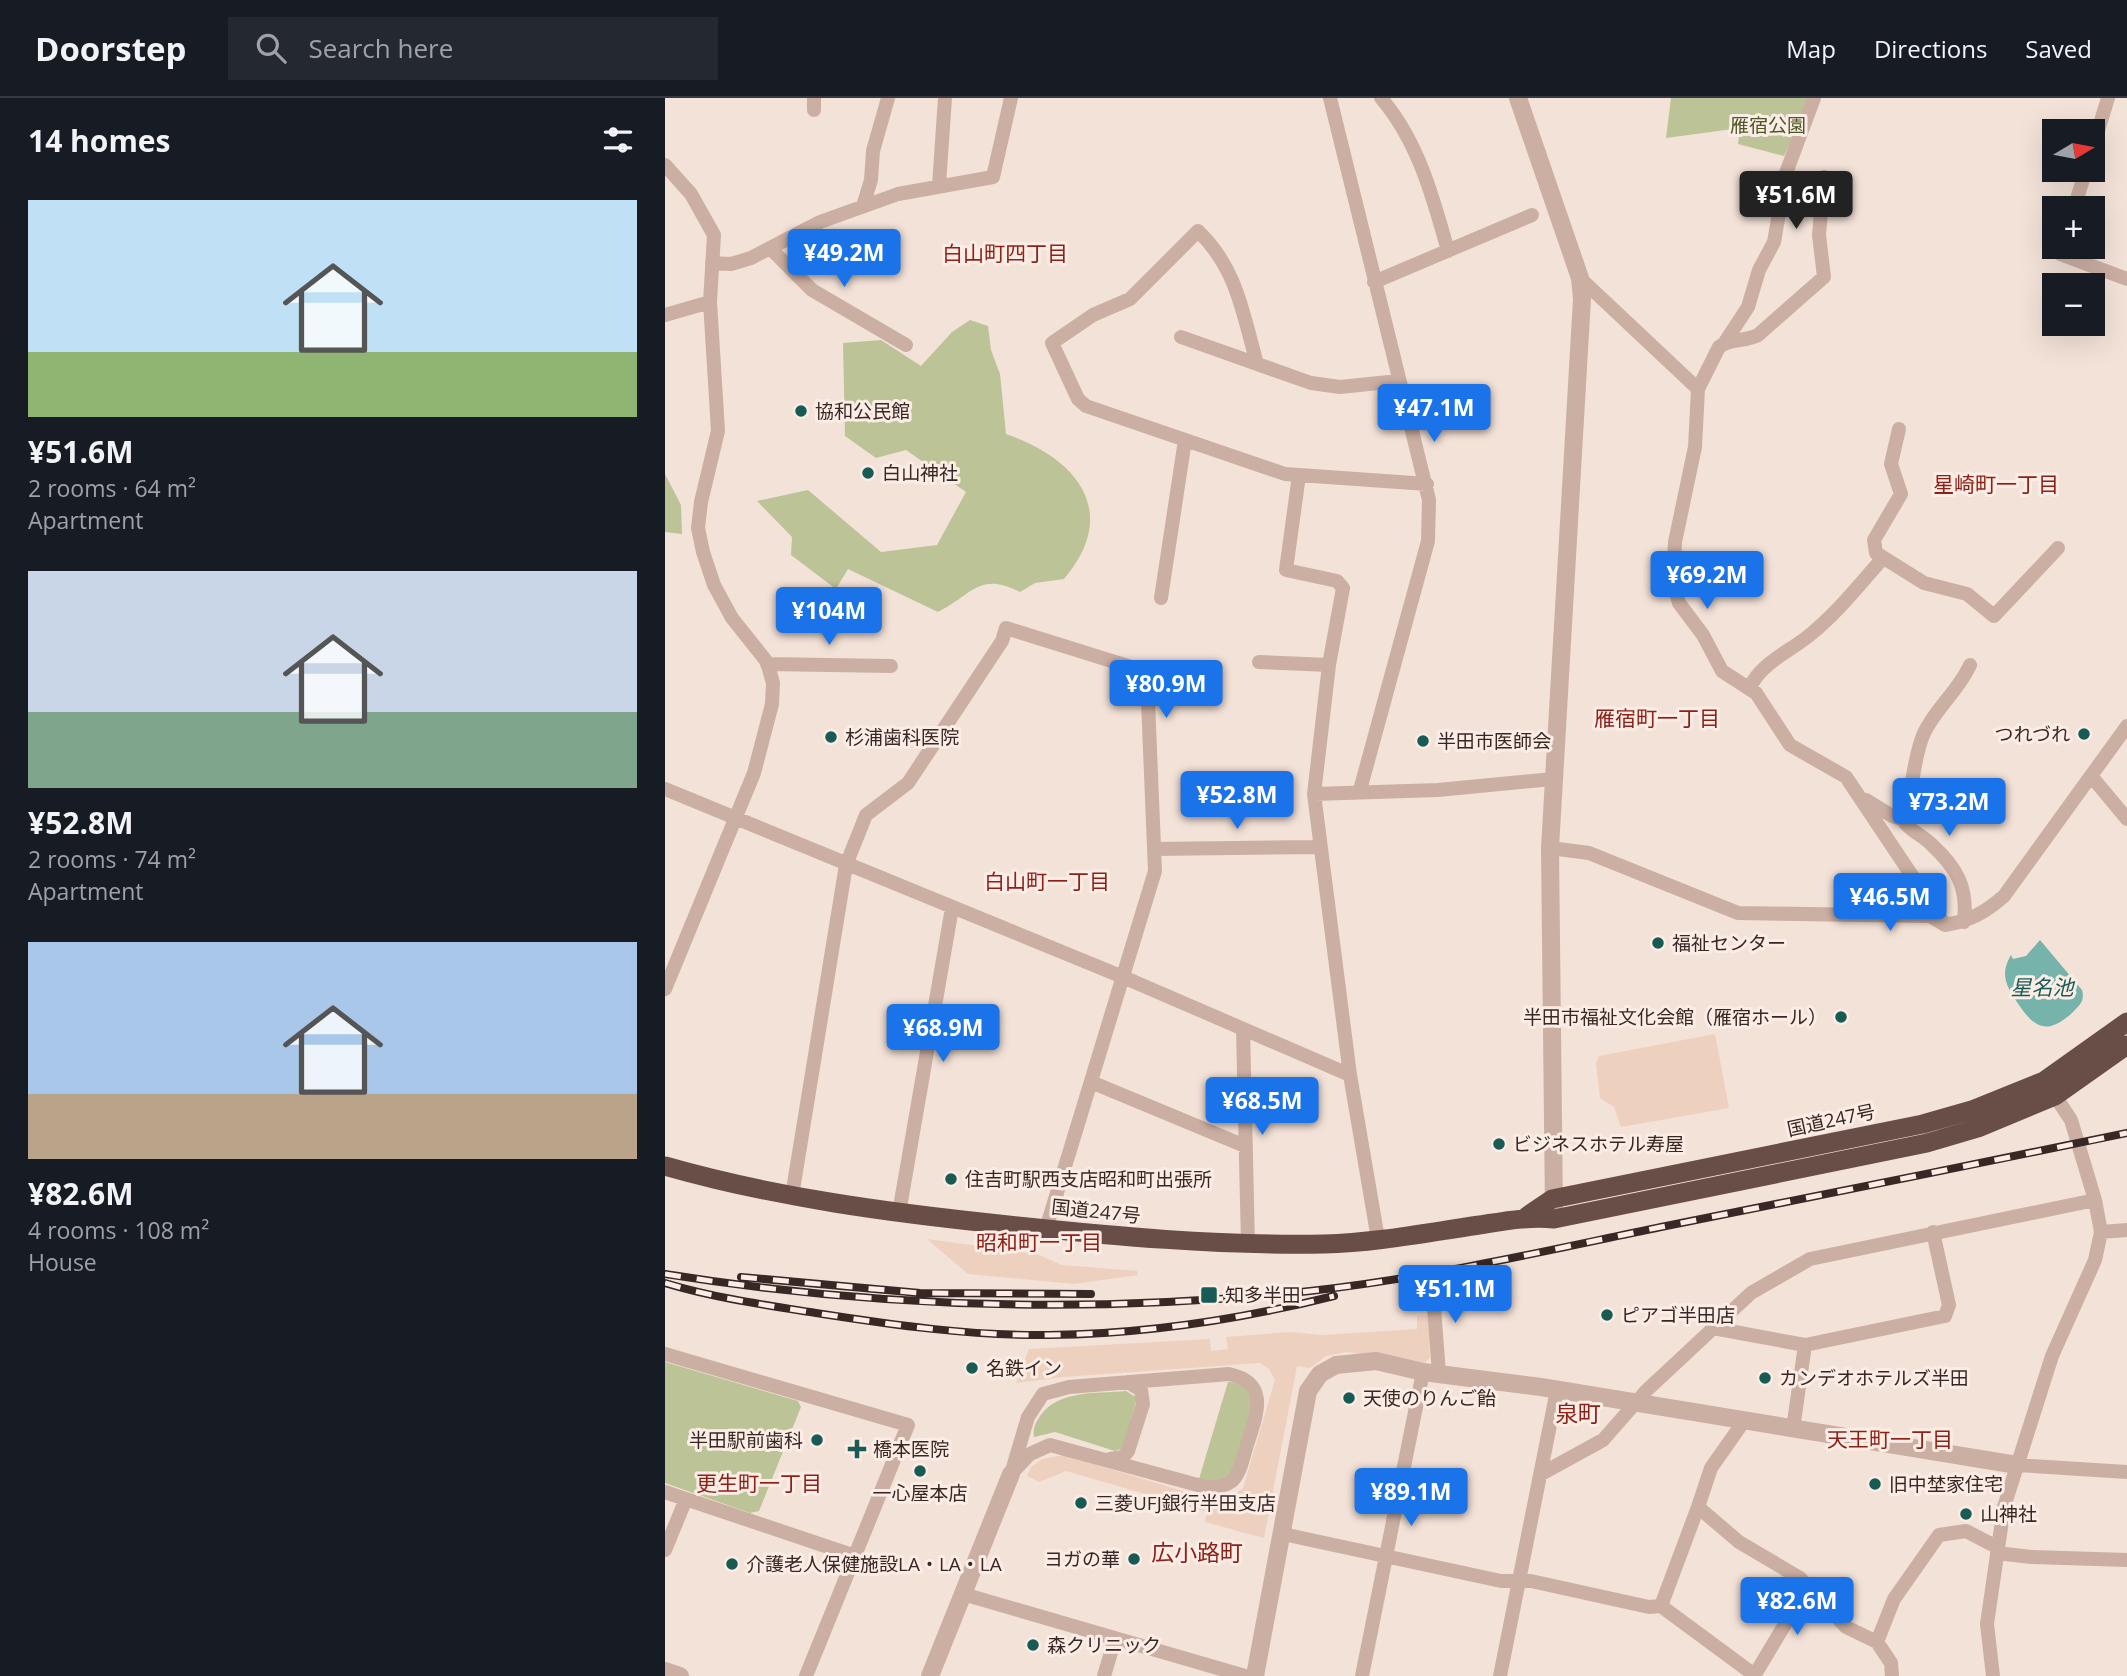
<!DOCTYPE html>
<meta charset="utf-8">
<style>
:root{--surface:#171b24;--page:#242831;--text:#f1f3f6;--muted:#9ea1a6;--line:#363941;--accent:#1a73e8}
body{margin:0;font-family:"Open Sans","Noto Sans JP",sans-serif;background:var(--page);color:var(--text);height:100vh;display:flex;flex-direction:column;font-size:26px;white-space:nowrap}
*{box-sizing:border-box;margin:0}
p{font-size:23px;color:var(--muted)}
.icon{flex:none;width:38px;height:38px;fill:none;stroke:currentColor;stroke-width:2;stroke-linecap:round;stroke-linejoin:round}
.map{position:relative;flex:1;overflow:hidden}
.sheet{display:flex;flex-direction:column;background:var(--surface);width:665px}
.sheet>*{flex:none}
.needle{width:46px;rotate:80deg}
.controls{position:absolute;left:1377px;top:21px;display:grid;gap:14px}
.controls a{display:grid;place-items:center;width:63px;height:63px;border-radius:0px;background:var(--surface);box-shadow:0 7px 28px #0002;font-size:35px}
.price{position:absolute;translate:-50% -60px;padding:0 16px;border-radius:7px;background:var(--accent);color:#fff;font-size:23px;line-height:46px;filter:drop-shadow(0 2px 4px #0008)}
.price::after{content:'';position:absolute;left:50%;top:42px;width:21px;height:16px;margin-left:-10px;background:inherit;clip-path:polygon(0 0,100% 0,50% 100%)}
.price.on{background:#222;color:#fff}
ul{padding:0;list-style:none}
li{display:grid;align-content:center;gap:14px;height:371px;padding:0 28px}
li span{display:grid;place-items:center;height:217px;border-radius:0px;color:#555}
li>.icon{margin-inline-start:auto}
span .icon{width:126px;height:126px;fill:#fffc;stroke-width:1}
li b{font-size:30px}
h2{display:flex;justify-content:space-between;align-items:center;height:84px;padding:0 28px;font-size:30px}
header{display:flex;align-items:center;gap:42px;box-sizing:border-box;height:98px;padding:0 35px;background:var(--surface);border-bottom:2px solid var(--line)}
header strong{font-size:33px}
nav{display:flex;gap:38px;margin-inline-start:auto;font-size:24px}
.search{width:490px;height:63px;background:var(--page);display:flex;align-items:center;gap:18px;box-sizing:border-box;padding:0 24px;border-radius:0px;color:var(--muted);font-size:26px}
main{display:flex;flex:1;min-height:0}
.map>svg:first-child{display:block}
</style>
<header>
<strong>Doorstep</strong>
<div class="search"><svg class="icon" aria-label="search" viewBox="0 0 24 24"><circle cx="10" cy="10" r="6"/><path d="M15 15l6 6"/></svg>Search here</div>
<nav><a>Map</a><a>Directions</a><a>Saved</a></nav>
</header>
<main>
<section class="sheet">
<h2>14 homes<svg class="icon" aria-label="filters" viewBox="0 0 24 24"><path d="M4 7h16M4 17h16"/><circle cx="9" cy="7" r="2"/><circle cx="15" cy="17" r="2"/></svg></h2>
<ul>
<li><span style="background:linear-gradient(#bfe0f5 70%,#8fb573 0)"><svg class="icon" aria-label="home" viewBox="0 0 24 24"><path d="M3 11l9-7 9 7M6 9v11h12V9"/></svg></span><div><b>¥51.6M</b><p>2 rooms · 64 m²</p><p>Apartment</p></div></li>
<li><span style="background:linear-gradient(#c9d6e8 65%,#7fa58c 0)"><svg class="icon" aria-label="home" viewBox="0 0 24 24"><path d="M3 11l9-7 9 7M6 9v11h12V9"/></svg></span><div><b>¥52.8M</b><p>2 rooms · 74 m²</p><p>Apartment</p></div></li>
<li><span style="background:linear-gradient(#a9c7e8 70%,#b9a48a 0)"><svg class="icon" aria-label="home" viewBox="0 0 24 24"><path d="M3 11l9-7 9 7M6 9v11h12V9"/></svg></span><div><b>¥82.6M</b><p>4 rooms · 108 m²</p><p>House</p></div></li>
</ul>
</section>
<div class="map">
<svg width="1462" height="1578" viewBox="0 0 1462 1578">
<rect width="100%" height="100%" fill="#f3e2d8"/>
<path fill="#bcc397" d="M1006,0H1146L1119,58L1073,46L1075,30L1001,40Z
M305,222L323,228L326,252L335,276L341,336C412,360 456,414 399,481L370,485L355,494C314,473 307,497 273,514L183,471L171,491L126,457L127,439L92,403L143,392L216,454L272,447L301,394L241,352L211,360L180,338L178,245L216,242L256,268L287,234Z
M0,376L16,407L17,436L0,434Z
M0,1264L133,1303L136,1309L94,1413L85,1415L0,1385Z
M563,1284C598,1285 584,1324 577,1345C573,1355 571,1373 561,1379C553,1383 543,1383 534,1381Z
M461,1293L472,1300L458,1350L450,1353L390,1334L369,1339C368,1332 369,1329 372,1323C389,1291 430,1296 461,1293Z"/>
<path fill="#edd0be" d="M1050,936L1064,1010L956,1029L949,1009L935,1000L931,965L934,958Z
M262,1141L372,1156L397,1167L472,1173L473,1177L409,1186L303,1176Z
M763,1217L765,1260L759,1265L682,1254L661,1258L645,1270L632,1268L599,1440L540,1424L542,1414L401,1373L374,1384L362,1378L366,1369L377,1361L399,1357L551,1403L562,1401L578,1390L610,1282L604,1271L595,1265L398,1279L351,1285L364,1251L545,1241L546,1253L563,1251L561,1239L625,1234L657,1237L752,1231V1218Z"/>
<path fill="#75b3ab" d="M1375,842L1417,892C1420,903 1415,907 1407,915C1383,936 1371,932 1354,907C1342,889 1334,878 1346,857L1348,861L1361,858Z"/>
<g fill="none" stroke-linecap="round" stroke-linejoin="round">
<path stroke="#ccafa3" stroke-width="14" d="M149,0V12
M665,0L764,402L763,443L695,692
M716,0C753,43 768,99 783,153
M1428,49L1443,0
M0,67L26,96L49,137L45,204L53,333L36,404L33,430L38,454L49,487L67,520L102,564L108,585L107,606L89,675L0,891
M274,87L280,0
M198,108L206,82L208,53L223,0
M1409,110L1421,72
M1397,149L1395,156L1462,181
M105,150L147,192L241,247
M47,165L66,166L86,160L155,124L233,96L328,79L346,0
M915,180L1033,291L1030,349L1010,444L1008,484L1014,505L1038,537L1057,573L1091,595L1125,647L1181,679L1280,827
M709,184L867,117
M0,217L45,204
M516,239L646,285L675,289L733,283
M1060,244L1083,209L1094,172L1109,144L1121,75L1149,0
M592,266C578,216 572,170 533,133L465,201L428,217L387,245L413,301L421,308L620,376L762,386
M1033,291L1054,249C1065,240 1080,244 1093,237L1159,179L1154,137L1159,79
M1234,331L1226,366L1236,396L1209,442L1211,455L1259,485L1302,496L1329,518L1393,450
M634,377L621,472L672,483L678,490L664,567L649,696L685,977L713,1141
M496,500L520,342
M594,564L664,567
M102,566L226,568
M1085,589C1097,564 1126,553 1146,536C1173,514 1195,486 1218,460
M1427,679L1462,721
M0,691L458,879L685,977
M649,696L773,692L888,681
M1201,702L1227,718L1237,721C1244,733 1256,736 1266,746C1292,770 1303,789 1299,824
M1237,721C1249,694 1247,662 1259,635C1271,610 1294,592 1305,567
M885,750L924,755L1073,815L1265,818L1280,827C1305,823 1321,814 1339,798L1462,628
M489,751L655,749
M578,931L583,1147
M426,984L580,1048
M127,1098L181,767L201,717L243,685L337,543L341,530L466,569L482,579L490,773L381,1131
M234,1115L287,810
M1436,1134L1462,1132
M767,1184L774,1275
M1048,1230L1140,1247L1280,1218L1284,1207L1268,1134
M0,1256L243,1327L141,1578
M564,1276C606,1285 591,1318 582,1347C578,1359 576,1374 567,1383C559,1389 550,1389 540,1389L385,1347L365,1356L346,1376L363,1319L378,1296L404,1289Z
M1128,1331L1140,1247
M445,1361L458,1359L463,1353L478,1306L476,1292L463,1284
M1352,1367L1462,1374
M876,1376L938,1342L981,1293L1086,1195L1145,1161L1430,1102
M0,1394L190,1458
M1033,1409L1046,1370L1079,1323
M618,1436L836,1483H866L984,1509L996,1508
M0,1452L21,1401
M1332,1455L1366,1459L1462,1462
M298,1496L580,1578
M1212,1544L1229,1501L1274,1437L1301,1433L1332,1449
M1088,1576L996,1508L1033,1409L1074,1444L1135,1480L1181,1529L1212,1544L1226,1565L1227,1578
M439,1578L450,1541
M697,1578L758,1274
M835,1578L892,1292
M1089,1578L1143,1488
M1328,1578L1322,1526L1339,1409L1387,1258L1430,1162L1436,1134L1430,1102L1406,1022L1386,992"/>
<path stroke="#ccafa3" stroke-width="18" d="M853,0L915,180L917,201L885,750L889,1114
M0,1573L15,1578
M265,1578L346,1376
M590,1578L643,1293L655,1276L671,1267L711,1263L758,1274L876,1289L1352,1367"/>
<path stroke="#694e48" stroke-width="19" d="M0,1068C112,1100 227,1115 343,1127C448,1138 553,1148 659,1146C706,1145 755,1136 801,1129C832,1125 858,1118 889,1121L1262,1045L1313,1030L1390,998L1462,947
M862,1118L887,1101L1258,1026L1307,1012L1379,983L1462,924"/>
<defs>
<path id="rail" d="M0,1176C213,1210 430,1216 645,1193C763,1180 879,1153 996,1129C1151,1098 1307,1067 1462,1035
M76,1179L255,1195L426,1196
M0,1185C50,1200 100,1207 151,1215C228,1227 306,1238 384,1237C480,1236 577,1221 669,1198"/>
</defs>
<use href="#rail" stroke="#372826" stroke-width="8"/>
<use href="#rail" stroke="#fbede5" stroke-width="5" stroke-dasharray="16" stroke-linecap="butt"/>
</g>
<g fill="#185b55" stroke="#fbede5" stroke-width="2.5">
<circle cx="136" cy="313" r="7"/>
<circle cx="203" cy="375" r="7"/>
<circle cx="1419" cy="636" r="7"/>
<circle cx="166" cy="639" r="7"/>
<circle cx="758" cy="643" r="7"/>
<circle cx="993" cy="845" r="7"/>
<circle cx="1176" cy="919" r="7"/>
<circle cx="834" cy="1046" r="7"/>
<circle cx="286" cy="1081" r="7"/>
<rect x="535" y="1188" width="18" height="18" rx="3.5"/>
<circle cx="942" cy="1217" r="7"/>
<circle cx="307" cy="1270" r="7"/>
<circle cx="1100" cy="1280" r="7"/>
<circle cx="684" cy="1300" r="7"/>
<circle cx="152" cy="1342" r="7"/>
<path d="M188.5 1340.5h7v7h7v7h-7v7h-7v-7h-7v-7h7z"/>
<circle cx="255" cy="1373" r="7"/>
<circle cx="1210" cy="1386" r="7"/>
<circle cx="416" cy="1405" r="7"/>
<circle cx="1301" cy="1416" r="7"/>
<circle cx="469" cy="1461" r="7"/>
<circle cx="67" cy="1466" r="7"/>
<circle cx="368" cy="1547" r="7"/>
</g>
<g text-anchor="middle" stroke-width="6" stroke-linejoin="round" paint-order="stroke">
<g font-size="19" fill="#4d5727" stroke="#fbede5">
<text x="1103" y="34">雁宿公園</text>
</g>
<g font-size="19" fill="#372826" stroke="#fbede5" text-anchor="start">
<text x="150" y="320">協和公民館</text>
<text x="217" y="382">白山神社</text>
<text x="1405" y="643" text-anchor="end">つれづれ</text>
<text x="180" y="646">杉浦歯科医院</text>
<text x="772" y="650">半田市医師会</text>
<text x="1007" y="852">福祉センター</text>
<text x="1162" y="926" text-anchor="end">半田市福祉文化会館（雁宿ホール）</text>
<text x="848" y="1053">ビジネスホテル寿屋</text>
<text x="300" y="1088">住吉町駅西支店昭和町出張所</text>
<text x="560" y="1204">知多半田</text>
<text x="956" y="1224">ピアゴ半田店</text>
<text x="321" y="1277">名鉄イン</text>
<text x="1114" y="1287">カンデオホテルズ半田</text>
<text x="698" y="1307">天使のりんご飴</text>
<text x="138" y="1349" text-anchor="end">半田駅前歯科</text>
<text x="208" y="1358">橋本医院</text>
<text x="1224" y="1393">旧中埜家住宅</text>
<text x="255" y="1402" text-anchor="middle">一心屋本店</text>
<text x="430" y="1412">三菱UFJ銀行半田支店</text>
<text x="1315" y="1423">山神社</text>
<text x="455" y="1468" text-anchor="end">ヨガの華</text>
<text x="81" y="1473">介護老人保健施設LA・LA・LA</text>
<text x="382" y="1554">森クリニック</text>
</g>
<g font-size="19" fill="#372826" stroke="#fbede5">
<text transform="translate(1166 1022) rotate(-12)" y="7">国道247号</text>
<text transform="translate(431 1113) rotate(6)" y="7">国道247号</text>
</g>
<g font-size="21" fill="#8c2118" stroke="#fbede5">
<text x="340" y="163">白山町四丁目</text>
<text x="1331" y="394">星崎町一丁目</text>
<text x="992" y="628">雁宿町一丁目</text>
<text x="382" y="791">白山町一丁目</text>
<text x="374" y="1152">昭和町一丁目</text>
<text x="1225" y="1349">天王町一丁目</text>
<text x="94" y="1393">更生町一丁目</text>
</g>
<g font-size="21" font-style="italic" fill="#185b55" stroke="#fbede5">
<text x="1377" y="897">星名池</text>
</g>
<g font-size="23" fill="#8c2118" stroke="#fbede5">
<text x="913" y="1324">泉町</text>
<text x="532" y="1463">広小路町</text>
</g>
</g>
</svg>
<div class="controls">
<a><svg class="needle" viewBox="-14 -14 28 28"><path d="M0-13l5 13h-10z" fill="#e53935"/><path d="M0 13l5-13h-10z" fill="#9ea1a6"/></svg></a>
<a>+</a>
<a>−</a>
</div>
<b class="price on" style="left:1131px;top:133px">¥51.6M</b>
<b class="price" style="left:179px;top:191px">¥49.2M</b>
<b class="price" style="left:769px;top:346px">¥47.1M</b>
<b class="price" style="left:1042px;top:513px">¥69.2M</b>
<b class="price" style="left:164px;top:549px">¥104M</b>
<b class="price" style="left:501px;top:622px">¥80.9M</b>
<b class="price" style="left:572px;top:733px">¥52.8M</b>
<b class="price" style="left:1284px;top:740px">¥73.2M</b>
<b class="price" style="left:1225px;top:835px">¥46.5M</b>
<b class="price" style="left:278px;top:966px">¥68.9M</b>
<b class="price" style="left:597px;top:1039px">¥68.5M</b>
<b class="price" style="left:790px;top:1227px">¥51.1M</b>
<b class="price" style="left:746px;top:1430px">¥89.1M</b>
<b class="price" style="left:1132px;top:1539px">¥82.6M</b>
</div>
</main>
